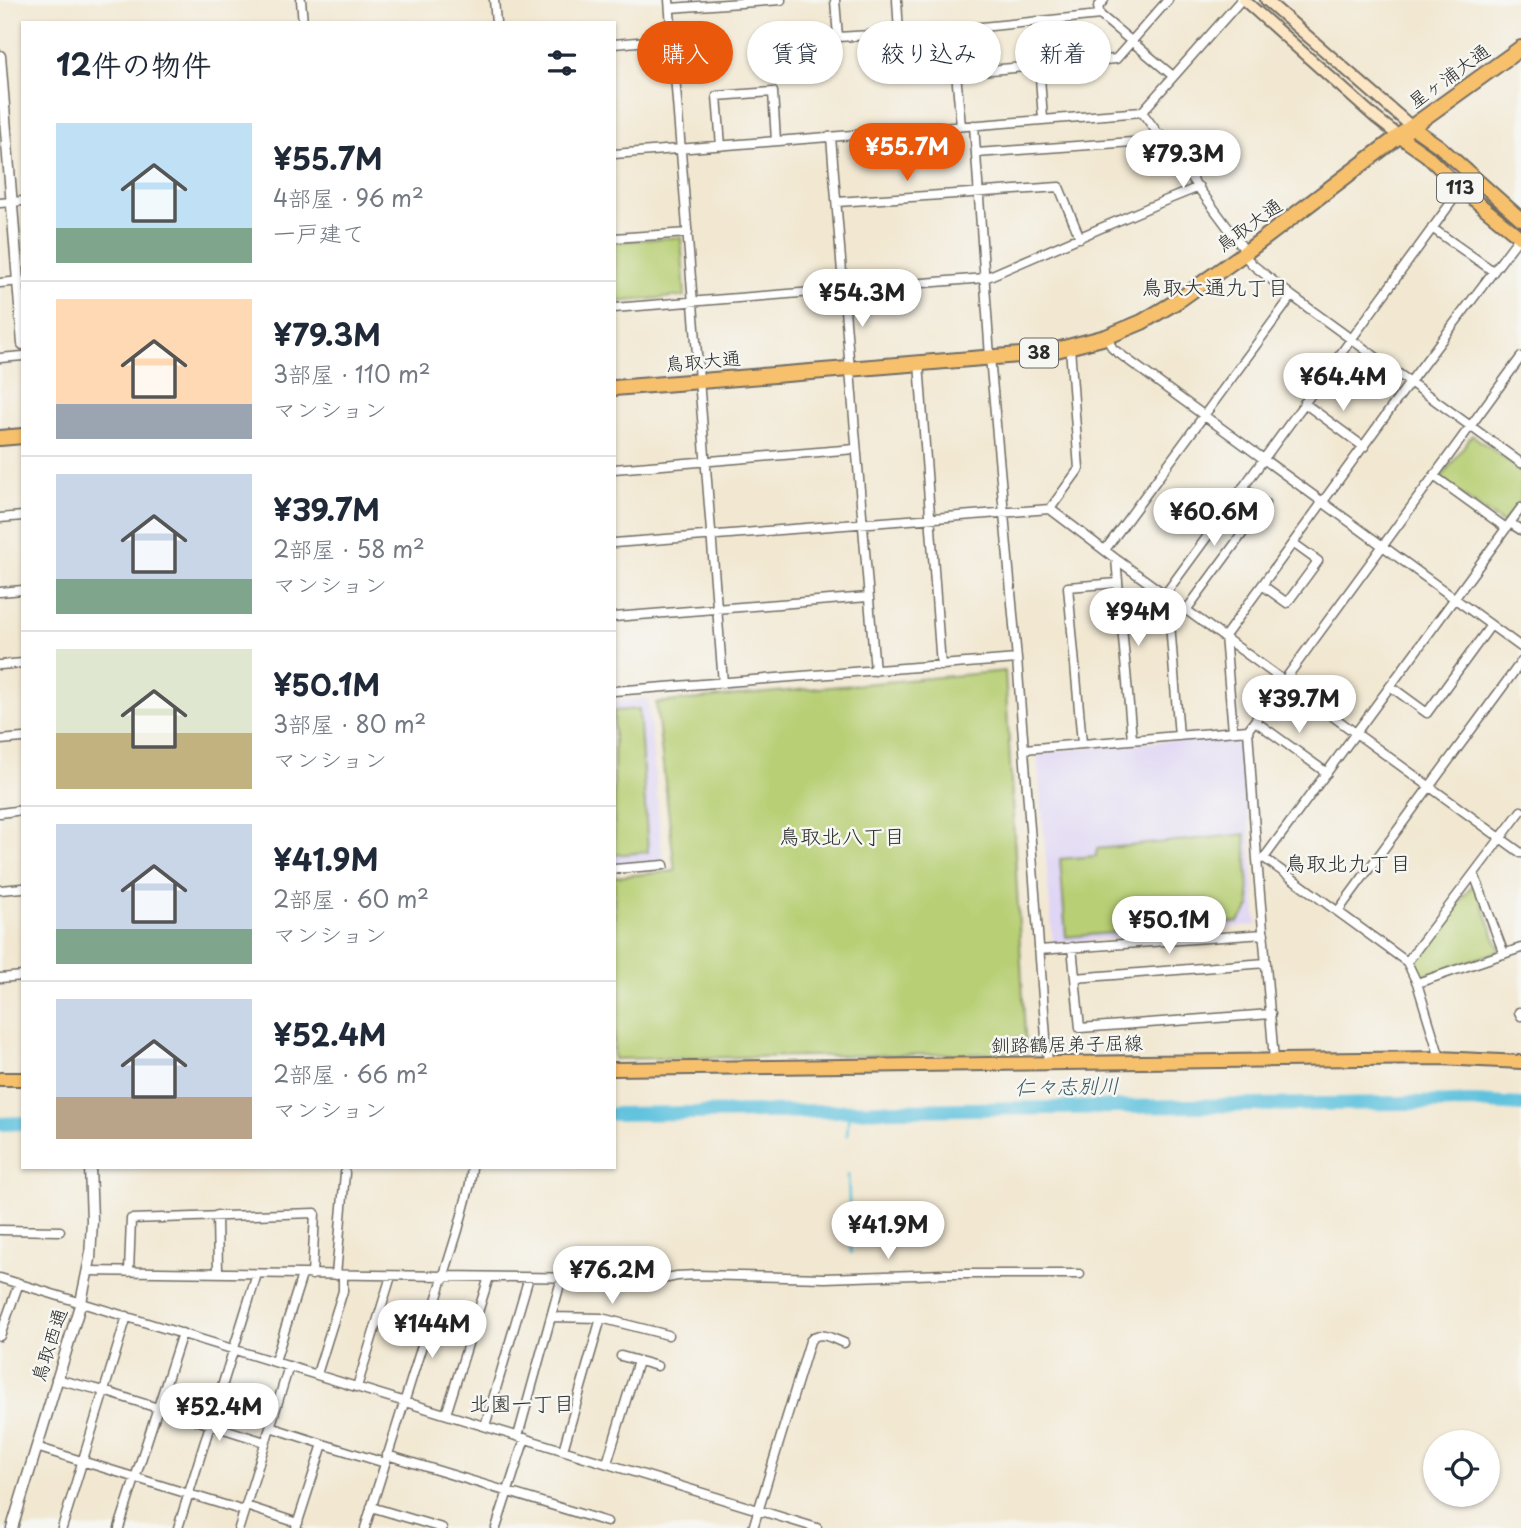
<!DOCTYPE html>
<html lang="ja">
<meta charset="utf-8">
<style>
:root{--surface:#fff;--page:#f6f6f7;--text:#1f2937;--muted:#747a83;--line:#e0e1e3;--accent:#ea580c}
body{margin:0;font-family:"Playpen Sans","Klee One",sans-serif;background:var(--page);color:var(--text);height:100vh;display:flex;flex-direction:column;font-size:26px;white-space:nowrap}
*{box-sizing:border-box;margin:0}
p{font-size:23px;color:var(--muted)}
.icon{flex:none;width:38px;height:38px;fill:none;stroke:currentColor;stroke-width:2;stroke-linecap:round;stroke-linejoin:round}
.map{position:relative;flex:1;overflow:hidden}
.panel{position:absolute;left:21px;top:21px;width:595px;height:1148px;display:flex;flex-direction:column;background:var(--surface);border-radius:0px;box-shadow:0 2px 5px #0004}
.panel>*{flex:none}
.hud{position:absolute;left:637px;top:21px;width:665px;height:63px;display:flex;gap:14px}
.controls{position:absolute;left:1423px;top:1430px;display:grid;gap:14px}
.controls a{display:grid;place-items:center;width:77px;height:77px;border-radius:50%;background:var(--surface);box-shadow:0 2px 5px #0004;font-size:35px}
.price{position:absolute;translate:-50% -60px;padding:0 16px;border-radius:24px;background:#fff;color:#222;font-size:23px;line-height:46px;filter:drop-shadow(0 2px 4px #0008)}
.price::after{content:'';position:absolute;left:50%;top:42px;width:21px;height:16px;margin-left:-10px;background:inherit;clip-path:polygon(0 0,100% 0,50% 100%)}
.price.active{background:var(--accent);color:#fff}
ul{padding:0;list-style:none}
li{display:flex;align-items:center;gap:21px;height:175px;padding:0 35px}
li+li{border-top:2px solid var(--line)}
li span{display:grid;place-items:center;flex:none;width:196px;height:140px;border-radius:0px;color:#555}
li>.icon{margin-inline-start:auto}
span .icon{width:84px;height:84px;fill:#fffc;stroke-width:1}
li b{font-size:30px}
h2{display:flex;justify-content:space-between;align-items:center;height:84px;padding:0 35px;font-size:30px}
.tag{padding:0 24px;border-radius:32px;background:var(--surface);box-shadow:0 2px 5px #0004;font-size:24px;line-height:63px}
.tag.active{background:var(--accent);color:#fff}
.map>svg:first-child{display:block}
</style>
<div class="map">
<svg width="1521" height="1528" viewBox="0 0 1521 1528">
<rect width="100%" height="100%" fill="#f6f6f2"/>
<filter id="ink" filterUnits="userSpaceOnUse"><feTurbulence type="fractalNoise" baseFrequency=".0143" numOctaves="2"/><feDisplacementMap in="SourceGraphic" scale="14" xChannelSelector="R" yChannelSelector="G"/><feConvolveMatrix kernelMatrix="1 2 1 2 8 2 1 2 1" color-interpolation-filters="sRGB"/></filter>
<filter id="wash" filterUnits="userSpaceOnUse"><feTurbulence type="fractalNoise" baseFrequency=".00686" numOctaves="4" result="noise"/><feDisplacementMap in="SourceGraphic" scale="28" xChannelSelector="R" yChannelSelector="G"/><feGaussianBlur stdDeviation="1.57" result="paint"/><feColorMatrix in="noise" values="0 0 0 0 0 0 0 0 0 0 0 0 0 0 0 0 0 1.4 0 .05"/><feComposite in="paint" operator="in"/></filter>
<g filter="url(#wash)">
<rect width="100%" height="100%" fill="#f2e8d2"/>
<path fill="#dfd5f5" d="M648,698L663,860L614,864V701Z
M1242,735L1257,925L1053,944L1037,752Z"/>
<path fill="#b8cf74" stroke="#727d50" stroke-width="2" d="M681,237L685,296L614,302V242Z
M1472,435L1521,470V499L1503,524L1440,480Z
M1005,671L1026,1053L614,1059V877L675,871L656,703Z
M639,709L648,852L614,855V711Z
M1245,834L1250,907L1238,922L1066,937L1060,859L1096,856L1097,849Z
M1474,883L1500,951L1421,977L1415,961Z"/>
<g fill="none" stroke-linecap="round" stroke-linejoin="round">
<path stroke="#60c2de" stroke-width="2.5" d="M847,1136L849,1110
M848,1174L851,1253"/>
<path stroke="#60c2de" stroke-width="14" d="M614,1114L1475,1102L1521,1105
M0,1124L23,1123"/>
</g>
</g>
<g filter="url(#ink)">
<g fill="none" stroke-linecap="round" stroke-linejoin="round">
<defs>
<path id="minor" d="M301,0L303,23
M494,0L496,23
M669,0L723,683
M835,0L838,37L952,30L1100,15L1098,7L1104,0
M897,0L899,33
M670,8L781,0
M1100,15L1173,76
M1036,21L1043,119
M952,30L961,126
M614,44L672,39
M956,73L1116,59L1168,0
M1142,112L1246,252
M974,125L990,357L1017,659L1048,1063
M831,137C846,315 859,493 875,671
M721,146L717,96L773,92L776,141
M976,153L1147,141L1160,134
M614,154L1142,112L1241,0
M837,202L1059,187L1080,238
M0,203L23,201
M1432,228L1493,271
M614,238L688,233
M1243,254L1253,265L1292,296L1521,463
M0,283L21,281
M614,308L985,278L1152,206L1199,187
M1106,337L1113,349L1521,647
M0,358L23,356
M919,363L941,666
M1304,403L1364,447
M614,469L855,449
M1434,476L1506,528
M1050,509L1079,469L1070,347
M0,518L23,516
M1510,523L1521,530
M614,543L1050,509L1116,559L1521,853
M1105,550L1292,296
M1116,559L1132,739
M1262,585L1287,603L1318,561L1293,543
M0,592L23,590
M1166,593L1461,189
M1170,597L1169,611L1179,736
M1187,609L1265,503L1243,487
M614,617L868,597
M0,665L23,663
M1390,686L1427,713L1491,625
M614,691L1017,659
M1255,721L1327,773
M1233,731L1225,636L1410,382L1521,235
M0,740L23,738
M1082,743L1068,587L1118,583
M1024,749L1248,730
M0,813L23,810
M1264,858L1521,508
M1261,859L1264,858L1407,962L1417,983L1440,1058
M614,869L664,865
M1474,874L1504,954
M0,890L23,888
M1338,911L1521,662
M1072,947L1080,1028L1271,1014
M1039,950L1264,934
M1407,962L1521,811
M0,978L23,976
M1075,978L1266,963
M1417,983L1521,948
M1519,1012L1521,1016
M1274,1060L1257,859L1248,730L1521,357
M217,1215L218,1273
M0,1230L60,1231
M87,1271L663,1279L677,1276L696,1275L825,1278L945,1274H1080
M129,1272L131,1219L315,1213L312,1275
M336,1275L345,1173
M0,1278L817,1528
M551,1317L601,1318L668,1335
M0,1336L19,1283
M621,1356L657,1366
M275,1361L302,1275
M317,1374L343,1291V1275
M56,1379L104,1391L265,1442
M357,1387L391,1276
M446,1414L489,1277
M485,1426L529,1277
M270,1427L323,1444
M518,1436L562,1277
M36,1447L244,1511
M563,1450L601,1318
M387,1455L607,1522
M607,1463L638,1361
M246,1506L298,1523
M371,1507L442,1528
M62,1528L127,1316
M119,1528L182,1333
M178,1528L257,1274
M239,1528L289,1366
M296,1528L323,1444L385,1463
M365,1528L458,1230L470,1184L472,1167
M496,1528L525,1438
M753,1528L810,1341C818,1329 833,1339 844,1343"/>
<path id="tertiary" d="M0,56L23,344
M12,1528L81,1302L90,1259L92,1220L90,1167"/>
<path id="secondary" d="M1244,0L1376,118L1399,136
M1266,0L1412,127"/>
<path id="primary" d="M1412,127L1439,146L1521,219
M1399,136L1426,155L1461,189L1521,238
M614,1069L1440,1058L1521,1062
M0,1079H23"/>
<path id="trunk" d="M614,388L1045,353L1106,337L1142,322L1179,300L1246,252L1399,136L1521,48
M0,438L23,436"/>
</defs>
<use href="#minor" stroke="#716d65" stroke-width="11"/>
<use href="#tertiary" stroke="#716d65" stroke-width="13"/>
<use href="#secondary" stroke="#716d65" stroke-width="14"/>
<use href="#primary" stroke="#716d65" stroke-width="16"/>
<use href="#trunk" stroke="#716d65" stroke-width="18"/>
<use href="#minor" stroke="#fff" stroke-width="8"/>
<use href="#tertiary" stroke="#fff" stroke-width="10"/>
<use href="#secondary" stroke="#fce6c4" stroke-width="10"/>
<use href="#primary" stroke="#f7c06c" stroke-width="12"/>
<use href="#trunk" stroke="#f7c06c" stroke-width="14"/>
</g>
</g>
<g text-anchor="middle" stroke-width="5" stroke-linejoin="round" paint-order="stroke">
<g fill="#f6f6f2" stroke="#686867" stroke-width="2">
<rect x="1437" y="173.5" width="46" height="29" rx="5"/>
<rect x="1020" y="338.5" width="38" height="29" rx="5"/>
</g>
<g font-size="18" font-weight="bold" fill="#2b2b2b">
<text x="1460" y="194">113</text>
<text x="1039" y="359">38</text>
</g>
<g font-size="19" fill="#2b2b2b" stroke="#f6f6f2">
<text transform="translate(1449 76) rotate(-36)" y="7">星ヶ浦大通</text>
<text transform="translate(1249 225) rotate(-36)" y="7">鳥取大通</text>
<text transform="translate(703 361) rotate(-5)" y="7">鳥取大通</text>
<text transform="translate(1067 1044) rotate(-1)" y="7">釧路鶴居弟子屈線</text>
<text transform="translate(49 1345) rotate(-72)" y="7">鳥取西通</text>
</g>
<g font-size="21" fill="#2b2b2b" stroke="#f6f6f2">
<text x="1215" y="295">鳥取大通九丁目</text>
<text x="842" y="844">鳥取北八丁目</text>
<text x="1348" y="871">鳥取北九丁目</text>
<text x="522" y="1411">北園一丁目</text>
</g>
<g font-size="21" font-style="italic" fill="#3b5861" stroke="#f6f6f2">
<text transform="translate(1067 1087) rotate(-1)" y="7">仁々志別川</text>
</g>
</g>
</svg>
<div class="controls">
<a><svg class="icon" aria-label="locate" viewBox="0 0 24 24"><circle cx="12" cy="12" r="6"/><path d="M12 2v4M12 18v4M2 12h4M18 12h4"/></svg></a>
</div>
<b class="price active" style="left:907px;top:183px">¥55.7M</b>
<b class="price" style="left:1183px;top:190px">¥79.3M</b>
<b class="price" style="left:862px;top:329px">¥54.3M</b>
<b class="price" style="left:1343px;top:413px">¥64.4M</b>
<b class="price" style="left:1214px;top:548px">¥60.6M</b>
<b class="price" style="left:1138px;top:648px">¥94M</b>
<b class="price" style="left:1299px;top:735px">¥39.7M</b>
<b class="price" style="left:1169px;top:956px">¥50.1M</b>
<b class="price" style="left:888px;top:1261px">¥41.9M</b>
<b class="price" style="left:612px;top:1306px">¥76.2M</b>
<b class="price" style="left:432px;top:1360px">¥144M</b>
<b class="price" style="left:219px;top:1443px">¥52.4M</b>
<div class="hud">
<a class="tag active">購入</a>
<a class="tag">賃貸</a>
<a class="tag">絞り込み</a>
<a class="tag">新着</a>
</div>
<section class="panel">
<h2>12件の物件<svg class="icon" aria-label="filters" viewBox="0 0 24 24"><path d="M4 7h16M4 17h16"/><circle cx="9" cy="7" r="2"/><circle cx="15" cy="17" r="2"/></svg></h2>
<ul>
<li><span style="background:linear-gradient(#bfe0f5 75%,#7fa58c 0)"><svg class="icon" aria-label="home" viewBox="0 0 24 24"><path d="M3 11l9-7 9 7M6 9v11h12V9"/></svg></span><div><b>¥55.7M</b><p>4部屋 · 96 m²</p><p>一戸建て</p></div></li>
<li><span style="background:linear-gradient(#ffd9b3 75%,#9aa5b1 0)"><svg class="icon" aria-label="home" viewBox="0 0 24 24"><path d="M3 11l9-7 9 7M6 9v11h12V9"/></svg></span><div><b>¥79.3M</b><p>3部屋 · 110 m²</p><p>マンション</p></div></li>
<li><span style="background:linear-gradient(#c9d6e8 75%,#7fa58c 0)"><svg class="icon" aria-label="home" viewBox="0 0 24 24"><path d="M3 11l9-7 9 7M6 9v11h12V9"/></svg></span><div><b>¥39.7M</b><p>2部屋 · 58 m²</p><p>マンション</p></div></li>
<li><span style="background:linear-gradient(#dfe7d0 60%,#c2b280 0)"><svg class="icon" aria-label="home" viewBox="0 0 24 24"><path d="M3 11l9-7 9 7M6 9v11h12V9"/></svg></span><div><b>¥50.1M</b><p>3部屋 · 80 m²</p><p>マンション</p></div></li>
<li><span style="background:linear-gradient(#c9d6e8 75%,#7fa58c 0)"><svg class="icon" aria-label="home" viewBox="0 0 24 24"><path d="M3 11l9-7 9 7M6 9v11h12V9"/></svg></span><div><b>¥41.9M</b><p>2部屋 · 60 m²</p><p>マンション</p></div></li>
<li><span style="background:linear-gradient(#c9d6e8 70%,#b9a48a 0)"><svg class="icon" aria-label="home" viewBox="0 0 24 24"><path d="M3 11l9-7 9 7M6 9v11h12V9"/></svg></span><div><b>¥52.4M</b><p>2部屋 · 66 m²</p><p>マンション</p></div></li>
</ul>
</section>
</div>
